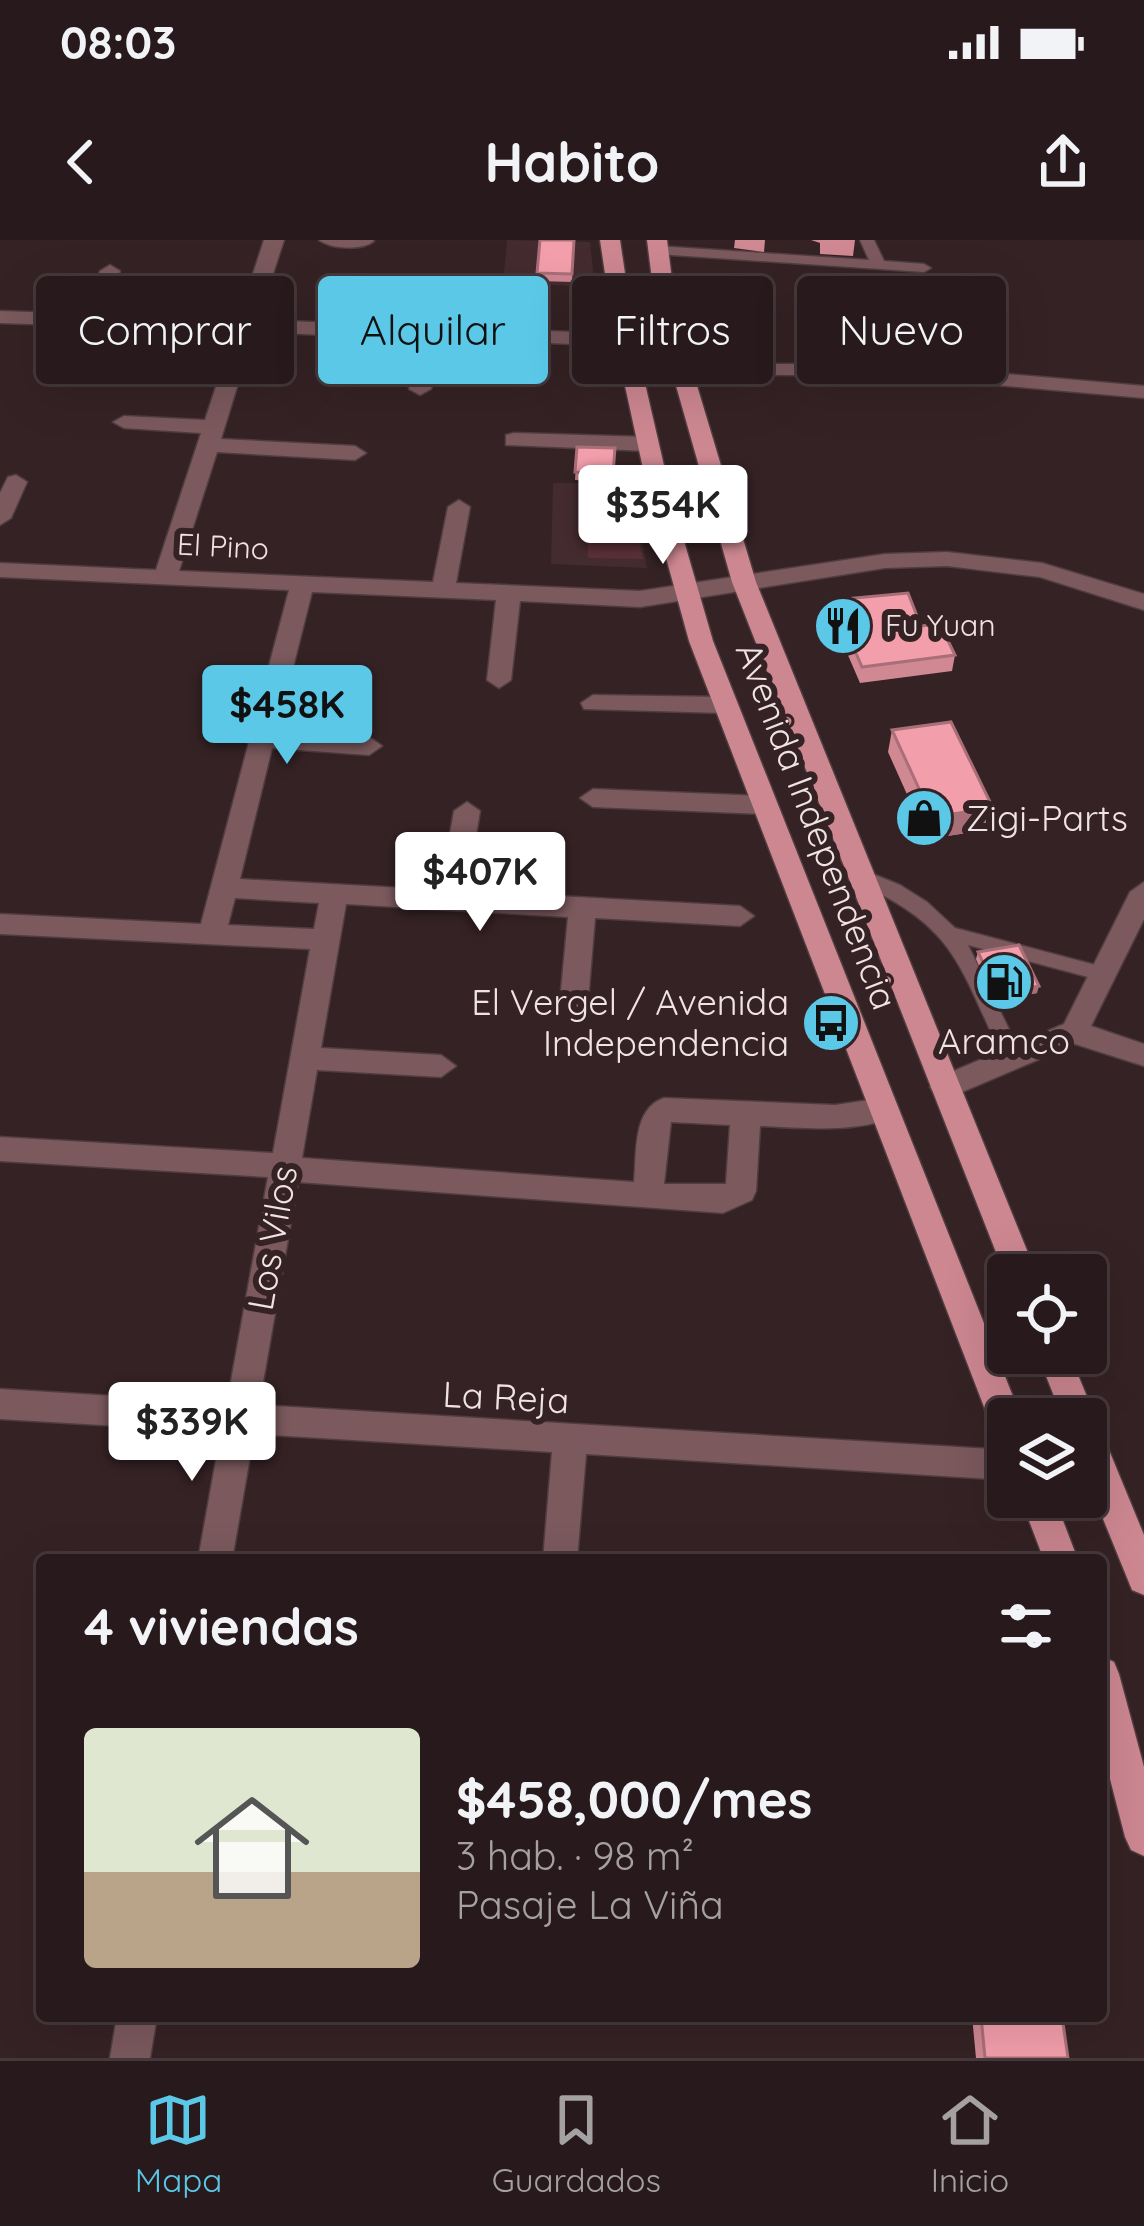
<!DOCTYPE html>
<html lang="es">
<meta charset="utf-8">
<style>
:root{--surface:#281a1c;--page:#302325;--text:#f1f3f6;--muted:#a5a1a3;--line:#44383b;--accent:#5bc8e7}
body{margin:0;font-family:Quicksand,sans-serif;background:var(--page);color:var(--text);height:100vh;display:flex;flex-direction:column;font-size:45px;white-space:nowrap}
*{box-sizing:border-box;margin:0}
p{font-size:39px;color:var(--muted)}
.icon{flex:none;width:66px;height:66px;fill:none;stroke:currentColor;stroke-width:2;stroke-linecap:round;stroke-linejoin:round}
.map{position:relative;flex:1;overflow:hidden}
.panel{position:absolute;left:36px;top:1314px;width:1071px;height:468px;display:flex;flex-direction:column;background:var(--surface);border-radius:12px;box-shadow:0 12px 48px #0002,0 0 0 3px var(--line)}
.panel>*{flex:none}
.top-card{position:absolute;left:36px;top:36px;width:1074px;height:108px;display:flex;gap:24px}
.tools{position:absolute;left:987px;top:1014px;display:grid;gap:24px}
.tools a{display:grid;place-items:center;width:120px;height:120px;border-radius:12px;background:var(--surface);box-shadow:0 12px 48px #0002,0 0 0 3px var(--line);font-size:60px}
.price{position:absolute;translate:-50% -102px;padding:0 27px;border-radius:12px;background:#fff;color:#222;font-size:39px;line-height:78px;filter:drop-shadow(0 3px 6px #0008)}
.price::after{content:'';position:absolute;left:50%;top:72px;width:36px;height:27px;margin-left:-18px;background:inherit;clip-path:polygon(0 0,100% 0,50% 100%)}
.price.on{background:var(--accent);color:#111}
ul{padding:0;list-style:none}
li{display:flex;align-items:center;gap:36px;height:300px;padding:0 48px}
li+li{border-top:3px solid var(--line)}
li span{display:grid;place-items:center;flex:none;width:336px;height:240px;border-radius:12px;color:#555}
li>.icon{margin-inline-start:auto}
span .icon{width:144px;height:144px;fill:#fffc;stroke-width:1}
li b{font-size:51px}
h2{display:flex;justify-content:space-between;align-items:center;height:144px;padding:0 48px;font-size:51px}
.pill{padding:0 42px;border-radius:12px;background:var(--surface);box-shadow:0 12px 48px #0002,0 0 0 3px var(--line);font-size:42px;line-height:108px}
.pill.on{background:var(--accent);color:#111}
.status{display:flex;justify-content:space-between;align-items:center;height:84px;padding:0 60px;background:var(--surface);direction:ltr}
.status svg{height:33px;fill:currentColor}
header{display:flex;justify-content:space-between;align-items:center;height:156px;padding:0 48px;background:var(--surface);font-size:54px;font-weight:700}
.dock{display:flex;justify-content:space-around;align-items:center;height:168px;border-top:3px solid var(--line);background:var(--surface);font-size:33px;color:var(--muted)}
.dock a{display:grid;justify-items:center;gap:6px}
.dock .on{color:var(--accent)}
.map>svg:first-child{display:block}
</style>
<div class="status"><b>08:03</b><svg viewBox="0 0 49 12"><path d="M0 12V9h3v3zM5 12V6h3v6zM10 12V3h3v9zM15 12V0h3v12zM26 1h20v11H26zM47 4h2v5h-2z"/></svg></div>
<header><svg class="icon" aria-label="back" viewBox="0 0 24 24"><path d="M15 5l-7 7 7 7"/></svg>Habito<svg class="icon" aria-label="share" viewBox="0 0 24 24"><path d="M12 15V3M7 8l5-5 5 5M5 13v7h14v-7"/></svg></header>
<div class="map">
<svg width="1144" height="1818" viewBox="0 0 1144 1818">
<rect width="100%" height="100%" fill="#352225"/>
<path fill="#442b2f" d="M507,0L590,2L595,47L503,43Z
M553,243H631L647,328L551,324Z"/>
<path fill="#5a3037" d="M588,290H636L643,319L588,318Z"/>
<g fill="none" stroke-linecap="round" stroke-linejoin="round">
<defs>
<path id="service" d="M860,0H874L884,21L924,24L931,28L924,32L657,14L650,10L657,6L869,20Z
M858,628L900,645L927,662L955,688L1103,727L1113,734L1103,741L968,705L1023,818L1020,824H1006C958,727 960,687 851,640L849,635L851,630Z"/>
<path id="minor" d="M264,0H284L258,80L422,86L430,50L440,44L450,50L443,87L625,94L635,100L625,106L440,99L431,149L420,155L409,149L420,99L254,92L221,199L355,206L366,213L355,220L217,212L179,331L433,342L448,267L459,260L470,267L456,343L640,351L885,314L947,312L1042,323L1144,354V370L1040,337L947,326L885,328L640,367L520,361L511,440L499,448L487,440L496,360L312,352L277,491L369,497L382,506L369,515L272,508L240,639L440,650L454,571L467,562L480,571L467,651L740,666L754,676L740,686L595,678L588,761L574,772L560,761L568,677L346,664L321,808L441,815L456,826L441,837L317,830L302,918L634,942C637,913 632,869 664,858L835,865L883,858L893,862L898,870L893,878C850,893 805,888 760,886L756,951L752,960L723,973L298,942L259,1165L1008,1210V1240L586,1214L577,1320H543L552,1212L254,1194L232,1320H198L221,1192L0,1179V1149L227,1163L268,937L0,921V897L273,913L310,709L0,694V674L201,684L289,350L0,337V323L156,330L201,193L124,188L113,182L124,176L205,180L234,92L79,86L62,131L52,137L42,131L59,85L0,83V71L84,74L100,31L110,25L120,31L104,75L238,80ZM235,658L319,663L314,689L228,685ZM671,882L730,885L726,944H664Z
M319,0H373L374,1C362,11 331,9 319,0Z
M680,124H894L1144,146V158L894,136L673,134V126Z
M514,193L648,197L659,204L648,211L506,205V195Z
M16,235L27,242L11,278L0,285V253L8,237Z
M593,455L724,457L736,465L724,473L584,469L581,463Z
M593,549L763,556L776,565L763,574L593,567L580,558Z
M1144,642V679L1091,786L1144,804V826L1075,804L955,855H935L930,847L935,839L1064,784L1130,652Z
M117,1776H157L150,1818H110Z"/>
<path id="primary" d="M600,0H620L635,100L671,256L713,401L1022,1179H1008V1200L996,1196L991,1185L689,401L649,256L615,100Z
M647,0H667L677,79L756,342L1037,1035H1008V1041L1005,1035L732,342L657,79Z
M1037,1113H1069L1144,1295V1355L1132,1350L1086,1237V1179H1063Z
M1020,1257H1054L1078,1320H1044Z
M1101,1416L1114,1422L1119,1434L1144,1527V1616L1131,1610L1125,1597L1101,1504Z"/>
</defs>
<use href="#service" stroke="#4f3d40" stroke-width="3"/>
<use href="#minor" stroke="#4f3d40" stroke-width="3"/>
<use href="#primary" stroke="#4f3d40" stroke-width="3"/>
<use href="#service" fill="#7b595d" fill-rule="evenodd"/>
<use href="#minor" fill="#7b595d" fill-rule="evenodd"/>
<use href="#primary" fill="#cd8791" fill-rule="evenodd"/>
</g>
<path fill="#d08893" d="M574,0L572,42L537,41V33Z
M735,0H765L764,12L734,8Z
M811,0H855L853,16L820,14V3Z
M577,207L615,208L613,242L575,240Z
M833,360L921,386L955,415L952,431L860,443L831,376Z
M892,490L987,590L927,599L888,512Z
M978,712L1037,753L995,761L976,719Z
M972,1776H1062L1068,1818H976Z"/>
<path fill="#a96f78" d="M993,568L987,590L927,599L932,577Z
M1039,746L1037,753L995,761L997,753Z"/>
<path fill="#f29eab" stroke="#a96f78" stroke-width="3" d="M540,0H574L572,34L537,33Z
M577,207L615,208L613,234L575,232Z
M908,353L921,386L940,384L955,415L862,427L833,360Z
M951,482L993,568L932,577L892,490Z
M1019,705L1039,746L997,753L978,712Z
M975,1316L998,1317L999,1320H975Z
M981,1776H1062L1068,1818H985Z"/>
<defs>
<symbol id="restaurant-disc" viewBox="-11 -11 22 22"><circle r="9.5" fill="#5bc8e7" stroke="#352225"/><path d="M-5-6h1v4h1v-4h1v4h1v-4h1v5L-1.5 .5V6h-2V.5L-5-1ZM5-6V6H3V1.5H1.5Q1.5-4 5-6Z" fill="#111"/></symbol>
<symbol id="shop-disc" viewBox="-11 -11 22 22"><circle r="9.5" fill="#5bc8e7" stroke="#352225"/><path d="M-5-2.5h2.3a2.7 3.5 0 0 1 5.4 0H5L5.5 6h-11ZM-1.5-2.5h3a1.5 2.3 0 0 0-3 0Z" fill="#111"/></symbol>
<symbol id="fuel-disc" viewBox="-11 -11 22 22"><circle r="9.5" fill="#5bc8e7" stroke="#352225"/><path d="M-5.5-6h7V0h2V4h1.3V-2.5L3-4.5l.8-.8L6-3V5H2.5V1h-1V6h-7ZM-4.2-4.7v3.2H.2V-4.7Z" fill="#111"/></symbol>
<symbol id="bus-disc" viewBox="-11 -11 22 22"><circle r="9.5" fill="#5bc8e7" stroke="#352225"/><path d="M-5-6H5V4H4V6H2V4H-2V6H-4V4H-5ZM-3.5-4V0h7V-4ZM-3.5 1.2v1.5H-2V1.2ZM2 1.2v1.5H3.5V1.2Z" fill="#111"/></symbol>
</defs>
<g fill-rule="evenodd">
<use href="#restaurant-disc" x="810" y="353" width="66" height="66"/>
<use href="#shop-disc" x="891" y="545" width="66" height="66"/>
<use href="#fuel-disc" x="971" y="709" width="66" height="66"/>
<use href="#bus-disc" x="798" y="750" width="66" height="66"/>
</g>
<g text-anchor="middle" stroke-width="12" stroke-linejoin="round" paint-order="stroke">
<g font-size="30" fill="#efe3e4" stroke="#352225">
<text transform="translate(223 307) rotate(3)" y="10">El Pino</text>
</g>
<g font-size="30" fill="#efe3e4" stroke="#352225" text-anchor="start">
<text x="885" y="396">Fu Yuan</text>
</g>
<g font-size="36" fill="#efe3e4" stroke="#352225" text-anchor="start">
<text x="966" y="591">Zigi-Parts</text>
<text x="789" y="775" text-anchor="end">El Vergel / Avenida<tspan x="789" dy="41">Independencia</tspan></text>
<text x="1004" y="814" text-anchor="middle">Aramco</text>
</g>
<g font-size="36" fill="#efe3e4" stroke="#352225">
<text transform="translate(817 586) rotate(69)" y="13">Avenida Independencia</text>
<text transform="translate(272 998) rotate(-80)" y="13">Los Vilos</text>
<text transform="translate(506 1157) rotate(3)" y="13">La Reja</text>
</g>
</g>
</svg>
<div class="tools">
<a><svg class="icon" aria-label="locate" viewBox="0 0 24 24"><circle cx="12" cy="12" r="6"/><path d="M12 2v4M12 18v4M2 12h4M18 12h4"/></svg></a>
<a><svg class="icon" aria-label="layers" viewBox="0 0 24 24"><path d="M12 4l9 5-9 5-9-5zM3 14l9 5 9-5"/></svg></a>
</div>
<b class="price" style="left:663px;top:327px">$354K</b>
<b class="price on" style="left:287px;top:527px">$458K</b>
<b class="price" style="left:480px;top:694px">$407K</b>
<b class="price" style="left:192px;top:1244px">$339K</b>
<div class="top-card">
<a class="pill">Comprar</a>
<a class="pill on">Alquilar</a>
<a class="pill">Filtros</a>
<a class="pill">Nuevo</a>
</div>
<section class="panel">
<h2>4 viviendas<svg class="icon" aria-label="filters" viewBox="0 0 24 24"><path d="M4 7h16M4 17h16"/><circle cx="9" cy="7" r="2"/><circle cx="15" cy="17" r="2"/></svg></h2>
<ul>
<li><span style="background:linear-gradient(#dfe7d0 60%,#b9a48a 0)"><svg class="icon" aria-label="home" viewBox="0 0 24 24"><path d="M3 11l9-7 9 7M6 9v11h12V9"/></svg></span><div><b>$458,000/mes</b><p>3 hab. · 98 m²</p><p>Pasaje La Viña</p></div></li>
</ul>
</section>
</div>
<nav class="dock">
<a class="on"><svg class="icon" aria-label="map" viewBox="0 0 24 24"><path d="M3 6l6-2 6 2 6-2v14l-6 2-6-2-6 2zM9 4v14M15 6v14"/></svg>Mapa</a>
<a><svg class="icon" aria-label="saved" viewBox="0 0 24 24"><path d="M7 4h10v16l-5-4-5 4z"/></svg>Guardados</a>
<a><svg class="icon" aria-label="home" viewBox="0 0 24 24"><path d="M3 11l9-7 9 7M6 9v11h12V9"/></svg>Inicio</a>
</nav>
